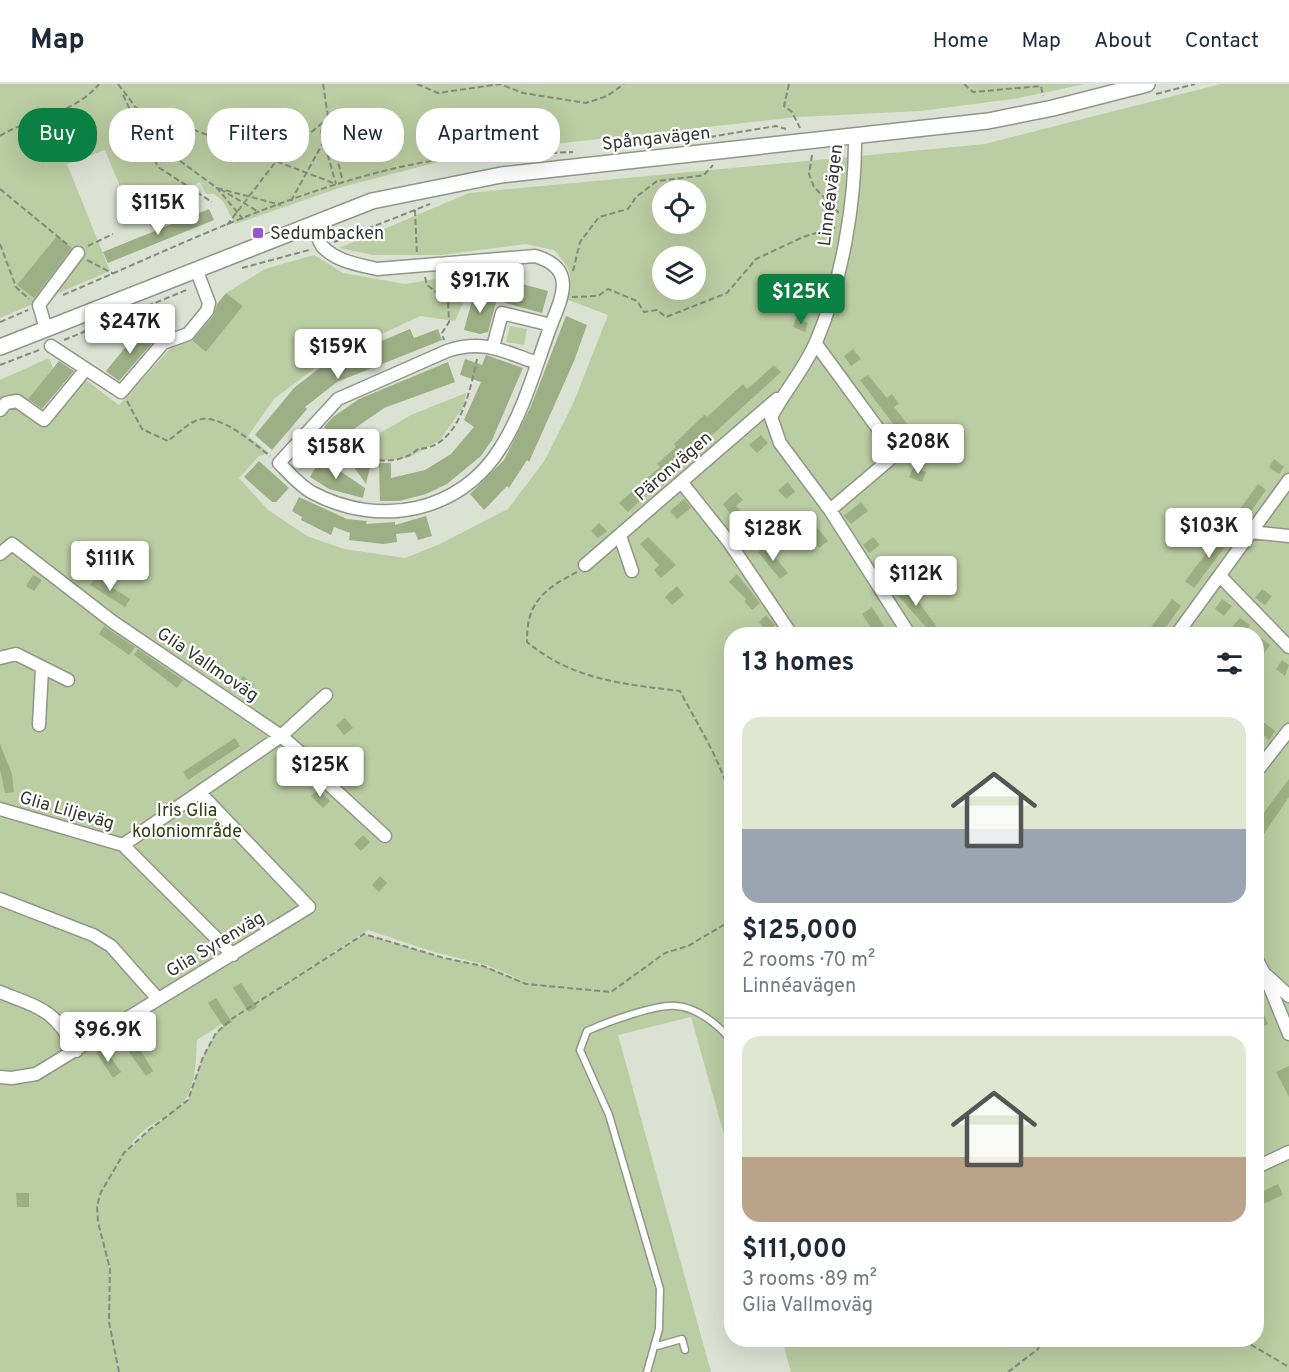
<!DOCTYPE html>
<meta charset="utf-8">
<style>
:root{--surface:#fff;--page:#f2f2f3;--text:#1f2937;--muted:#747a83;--line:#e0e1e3;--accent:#0b8043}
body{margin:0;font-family:Overpass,sans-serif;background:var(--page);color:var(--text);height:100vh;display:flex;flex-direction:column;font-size:22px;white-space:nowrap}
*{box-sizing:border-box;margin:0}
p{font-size:20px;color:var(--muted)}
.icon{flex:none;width:33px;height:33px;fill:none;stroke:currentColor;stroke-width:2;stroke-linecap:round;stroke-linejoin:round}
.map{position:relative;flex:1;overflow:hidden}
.sheet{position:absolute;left:724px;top:543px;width:540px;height:720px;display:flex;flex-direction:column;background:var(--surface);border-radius:24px;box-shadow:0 6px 24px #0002}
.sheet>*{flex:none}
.banner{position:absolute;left:18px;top:24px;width:570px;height:54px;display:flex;gap:12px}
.buttons{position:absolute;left:652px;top:96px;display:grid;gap:12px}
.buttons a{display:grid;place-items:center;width:54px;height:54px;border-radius:50%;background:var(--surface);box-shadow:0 6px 24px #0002;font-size:30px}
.price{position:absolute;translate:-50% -51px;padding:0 14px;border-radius:6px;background:#fff;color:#222;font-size:20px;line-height:39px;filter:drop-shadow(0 2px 3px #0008)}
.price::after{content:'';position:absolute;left:50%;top:36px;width:18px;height:14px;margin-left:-9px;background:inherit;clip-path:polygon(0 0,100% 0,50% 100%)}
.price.current{background:var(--accent);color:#fff}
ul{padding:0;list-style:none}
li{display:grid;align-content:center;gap:12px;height:318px;padding:0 18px}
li+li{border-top:2px solid var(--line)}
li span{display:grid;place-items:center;height:186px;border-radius:18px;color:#555}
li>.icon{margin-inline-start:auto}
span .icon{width:108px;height:108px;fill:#fffc;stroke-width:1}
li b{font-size:26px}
h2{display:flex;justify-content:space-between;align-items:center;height:72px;padding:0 18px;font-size:26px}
.chip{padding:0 21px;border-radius:24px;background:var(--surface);box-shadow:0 6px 24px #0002;font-size:21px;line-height:54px}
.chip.current{background:var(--accent);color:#fff}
header{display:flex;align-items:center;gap:36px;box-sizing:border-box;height:84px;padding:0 30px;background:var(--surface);border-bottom:2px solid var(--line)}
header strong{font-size:28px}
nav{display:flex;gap:33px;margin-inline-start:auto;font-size:21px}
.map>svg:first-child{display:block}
</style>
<header>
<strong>Map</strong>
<nav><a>Home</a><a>Map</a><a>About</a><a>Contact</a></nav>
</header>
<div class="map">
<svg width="1289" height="1288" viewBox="0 0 1289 1288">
<rect width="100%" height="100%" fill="#dbe1d3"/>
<path fill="#bbcda2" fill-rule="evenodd" d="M0,0H1085L1019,14L920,27L797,33L473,69L342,103L235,140L223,117L214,110H206L200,98L130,126L105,66L67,80L110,187L0,234Z
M1221,0H1289V1288H791L782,1256H1257V550H732V1079L691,933L618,951L711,1288H0V296L49,274L53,284L26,318L42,332L78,290L119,321L169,266L189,255L206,268L243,222L226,209L265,185L314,171L343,189L405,200L448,193L470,202L455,237L420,232L324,277L274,315L248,352L269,369L259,372L239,394L268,426L307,452L344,465L405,474L440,460L508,425L545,376L573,320L608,231L566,215C574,190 571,186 554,166L526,160L441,171H373L339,164L469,109L985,60ZM663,106H696V140H663ZM663,172H696V206H663ZM368,846L434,868L487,881L528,899L483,882L444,874L364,850L235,932ZM233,933L216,949L203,973L188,1016L149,1046L129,1066C138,1040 171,1036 185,1016C196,1001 196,974 197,956Z
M510,242L527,245L524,261L506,258Z
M466,309L464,322L440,356L410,373L377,378L351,366L411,331Z"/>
<path fill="#9daf84" d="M209,125L214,136L108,179L103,168Z
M57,152L72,164L34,214L17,201Z
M511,197L548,207L542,229L505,219Z
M226,209L243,222L206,268L192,257L213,232L217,220Z
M474,209L497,215L488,248L480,250L464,246Z
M566,232L587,241L574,277L529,378L527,376L509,404L507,402L484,426L470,410L504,376L531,322Z
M796,234L808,239L805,248L793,243Z
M140,245L154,257L119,297L106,287Z
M410,245L414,254L438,245L442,256L337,298L305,323L307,325L272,366L255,351L294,304L322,282Z
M853,265L861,275L851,282L844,272Z
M486,271L523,284L492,356L481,372L447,400L426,410L399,417H380L379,379H391V394L425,386L451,370L474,343L464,336L481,298L460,291L465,275L482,281Z
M59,277L74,287L42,325L28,315Z
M448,278L455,298L384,324L335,358L324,343L333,333L359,315Z
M774,281L781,288L628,428L619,419L660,383L657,380L676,363L674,360L705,330L707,333L743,300L747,305L751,302Z
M868,291L887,314L892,310L899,320L894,323L912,346L903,353L860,296Z
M924,350L937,352L935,362L922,358Z
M761,351L768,359L757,369L749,361Z
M321,374L365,404L363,414L329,405L310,393Z
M1274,375L1284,383L1279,390L1269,383Z
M259,377L289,404L276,418H272L244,393Z
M351,379L370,383L366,400Z
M913,384L926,388L922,398L909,393Z
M788,398L795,408L786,415L778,406Z
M1258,400L1266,406L1245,436L1237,429Z
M736,408L743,416L736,422L754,444L746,451L723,420Z
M299,413L347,435L367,437L366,440L395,438V441L426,432L432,452L418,456L415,448L396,450L397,458L383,460L349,456L350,449L334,443L331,451L301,436L302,433L292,427Z
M684,415L691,424L677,435L670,427Z
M861,418L868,427L851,440L844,432Z
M805,429L828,457L819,464L796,436Z
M599,439L607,447L598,454L591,447Z
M1224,446L1233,452L1194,504L1185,497Z
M648,453L676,481L661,494L654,486L659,481L640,460Z
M873,453L880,461L869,469L863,461Z
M766,462L788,489L780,495L758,468Z
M884,475L892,484L884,490L876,481Z
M737,490L760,519L752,526L744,517L746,515L729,498Z
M33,491L42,496L34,507L26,502Z
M96,493L130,515L125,523L90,501Z
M908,496L913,504L910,506L942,550H932L894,507Z
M677,502L684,511L672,521L665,513Z
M1262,505L1272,512L1265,521L1255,514Z
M1172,515L1181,522L1161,550L1151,543Z
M1222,515L1232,522L1224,532L1215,525Z
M872,523L889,550H875L862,530Z
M766,531L775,541L767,548L759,538Z
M1240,534L1250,541L1244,550L1233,542Z
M104,542L135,563L129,571L99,550Z
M1257,551L1270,561L1264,570L1257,565Z
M138,565L183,596L177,604L134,571Z
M1282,576L1289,581L1285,592L1276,585Z
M243,592L254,600L248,609L237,602Z
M1257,633L1275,647L1269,656L1257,646Z
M345,634L353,644L344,651L336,641Z
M235,654L240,662L188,696L183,688Z
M0,660L12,690L14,708L5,709L0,685Z
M285,671L309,696L301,702L277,678Z
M1289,695V713L1257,760V734L1259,735Z
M318,705L330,717L323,724L311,712Z
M363,751L370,758L361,767L354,760Z
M380,792L387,799L379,808L372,801Z
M241,899L257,923L249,928L233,904Z
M216,914L232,938L224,943L208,919Z
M1257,914L1268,940L1257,945Z
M138,962L153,987L146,992L129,968Z
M103,963L121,988L113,994L96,968Z
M1289,982V1013L1276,988Z
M1278,1100L1283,1111L1257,1123V1110Z
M16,1109H29V1123H17Z"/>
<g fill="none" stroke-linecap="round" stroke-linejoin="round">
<defs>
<path id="service" d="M657,1262L682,1255L685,1266
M647,1288L659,1245L660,1205L609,1031L580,966L587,947C607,938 656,920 676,922C697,923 718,941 730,955"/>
<path id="minor" d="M855,51C856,116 842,198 816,258C805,284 784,308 771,333L780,359L830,426L909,550
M313,139C316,146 318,156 322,162C335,177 359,181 377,185L535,172C576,184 563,211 551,241
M46,245L39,221L78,169
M816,260L890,361L889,376L830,426
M51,262L121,308L163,259L188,250L207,227L209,219L196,185
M493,263L502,229L551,241C536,281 524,327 501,363C461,429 379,444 313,409C301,403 289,389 279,379L338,315L447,267C483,255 503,267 537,279
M0,326L6,319L17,317L44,336L86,285
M682,399L729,458L791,550
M1250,448L1289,452
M620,452L632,487
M0,470L12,460L113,538L281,652L302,670L323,695L385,752
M585,481L777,315
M1220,492L1289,563
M1177,550L1289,396
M0,574L16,570L68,596
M39,641L42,585
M1257,687L1289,646
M0,725L123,761L281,652L326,611
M123,761L233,871
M0,815L93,851L111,862L158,915
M1257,876L1264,889L1289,912
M1264,889L1289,950
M0,908C40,924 56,926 76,967
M0,993L12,994L36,990L309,823L200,709
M1257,1083L1289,1068"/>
<path id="tertiary" d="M0,263L372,117L501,91L988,37L1053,24L1147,0"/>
</defs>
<use href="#service" stroke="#909689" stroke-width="9"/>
<use href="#minor" stroke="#909689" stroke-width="15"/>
<use href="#tertiary" stroke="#909689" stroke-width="18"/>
<path stroke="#858980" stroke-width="2" stroke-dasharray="6 3" stroke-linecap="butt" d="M118,0L172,71L217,104L243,135
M323,0L330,46L343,98
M417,0L438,9L500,0L523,9L586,19L607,12L624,0
M789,0L784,22L792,28L800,44
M964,0L973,8L1041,2L1043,12
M1156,10L1195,0
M123,11L158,83L212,118
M134,23L336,100
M327,37L321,47L336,100
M0,52C31,32 74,31 99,0
M710,53L776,42L786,45
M812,71L809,90L814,103L839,129
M217,104L281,121
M0,105L68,161
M220,105L259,128
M291,117L330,46
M415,126L417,171
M227,141L274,80L328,34
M334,158L430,120
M0,160L16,203L29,215
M88,162L113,150
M87,176L114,190
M242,184L309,166
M573,187L580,158L599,133L628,125L636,113L657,97L698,92L704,91L713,81
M425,193L427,201L448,217L449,238L442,249L444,256
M63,211C174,164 286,108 405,82C459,70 517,71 573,68
M572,213L598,212L608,205L637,217L644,228L657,226L666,233L727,209L756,175L803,153L837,143
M0,238L28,226
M64,256L189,205
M0,281L39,266
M127,317L142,345L168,357C176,351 185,342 195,337C217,326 253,359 270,372
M322,351C346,371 391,389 418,365C459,364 470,307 477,275
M577,488C544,505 526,519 527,558C573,596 623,600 680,607C698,642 728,687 732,726
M1243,1256L1289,1283
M119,1288L109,1238L110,1185L98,1138L97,1122L101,1108L124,1069L149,1046L188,1016L203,973L216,949L233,934L364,850L444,874L483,882L526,900L611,908L665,869L688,862L732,836
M1008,1288L1038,1265L1042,1256"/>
<use href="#service" stroke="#fff" stroke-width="6"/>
<use href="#minor" stroke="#fff" stroke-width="12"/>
<use href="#tertiary" stroke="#fff" stroke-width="15"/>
</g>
<rect fill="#9657cd" stroke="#fff" stroke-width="2" x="252" y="143" width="12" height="12" rx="3"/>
<g text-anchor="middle" stroke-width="4.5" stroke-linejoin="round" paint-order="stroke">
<g font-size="18" fill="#343631" stroke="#fff">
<text transform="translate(656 54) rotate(-6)" y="6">Spångavägen</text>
<text transform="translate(830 111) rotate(-83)" y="6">Linnéavägen</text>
<text transform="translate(673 382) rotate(-41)" y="6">Päronvägen</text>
<text transform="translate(208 580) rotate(34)" y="6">Glia Vallmoväg</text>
<text transform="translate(67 726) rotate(16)" y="6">Glia Liljeväg</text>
<text transform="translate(215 860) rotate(-31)" y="6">Glia Syrenväg</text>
</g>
<g font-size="18" fill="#343631" stroke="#fff" text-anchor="start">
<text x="270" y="155">Sedumbacken</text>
</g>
<g font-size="18" fill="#304110" stroke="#fff">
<text x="187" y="732">Iris Glia<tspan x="187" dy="21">koloniområde</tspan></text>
</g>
</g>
</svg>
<div class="buttons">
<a><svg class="icon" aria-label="locate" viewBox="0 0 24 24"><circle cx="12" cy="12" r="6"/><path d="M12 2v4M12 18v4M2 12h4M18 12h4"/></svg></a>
<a><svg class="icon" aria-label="layers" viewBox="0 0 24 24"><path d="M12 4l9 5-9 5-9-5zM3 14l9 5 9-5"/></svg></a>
</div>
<b class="price" style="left:158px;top:152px">$115K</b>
<b class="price" style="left:480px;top:230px">$91.7K</b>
<b class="price current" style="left:801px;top:241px">$125K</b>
<b class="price" style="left:130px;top:271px">$247K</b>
<b class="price" style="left:338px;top:296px">$159K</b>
<b class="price" style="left:918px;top:391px">$208K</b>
<b class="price" style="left:336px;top:396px">$158K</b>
<b class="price" style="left:1209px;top:475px">$103K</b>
<b class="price" style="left:773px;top:478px">$128K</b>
<b class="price" style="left:110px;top:508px">$111K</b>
<b class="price" style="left:916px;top:523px">$112K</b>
<b class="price" style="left:320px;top:714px">$125K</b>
<b class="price" style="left:108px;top:979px">$96.9K</b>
<div class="banner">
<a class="chip current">Buy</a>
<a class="chip">Rent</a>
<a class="chip">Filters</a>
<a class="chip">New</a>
<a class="chip">Apartment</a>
</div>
<section class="sheet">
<h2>13 homes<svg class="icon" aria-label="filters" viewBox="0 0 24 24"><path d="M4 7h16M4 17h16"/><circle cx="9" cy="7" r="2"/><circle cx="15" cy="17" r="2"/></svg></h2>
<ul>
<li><span style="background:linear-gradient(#dfe7d0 60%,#9aa5b1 0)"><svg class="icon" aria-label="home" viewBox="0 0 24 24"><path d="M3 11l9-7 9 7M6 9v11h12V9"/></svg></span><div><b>$125,000</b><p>2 rooms · 70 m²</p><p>Linnéavägen</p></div></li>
<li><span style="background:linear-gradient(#dfe7d0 65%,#b9a48a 0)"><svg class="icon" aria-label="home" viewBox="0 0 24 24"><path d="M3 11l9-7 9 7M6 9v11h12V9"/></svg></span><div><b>$111,000</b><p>3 rooms · 89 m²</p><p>Glia Vallmoväg</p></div></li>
</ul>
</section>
</div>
